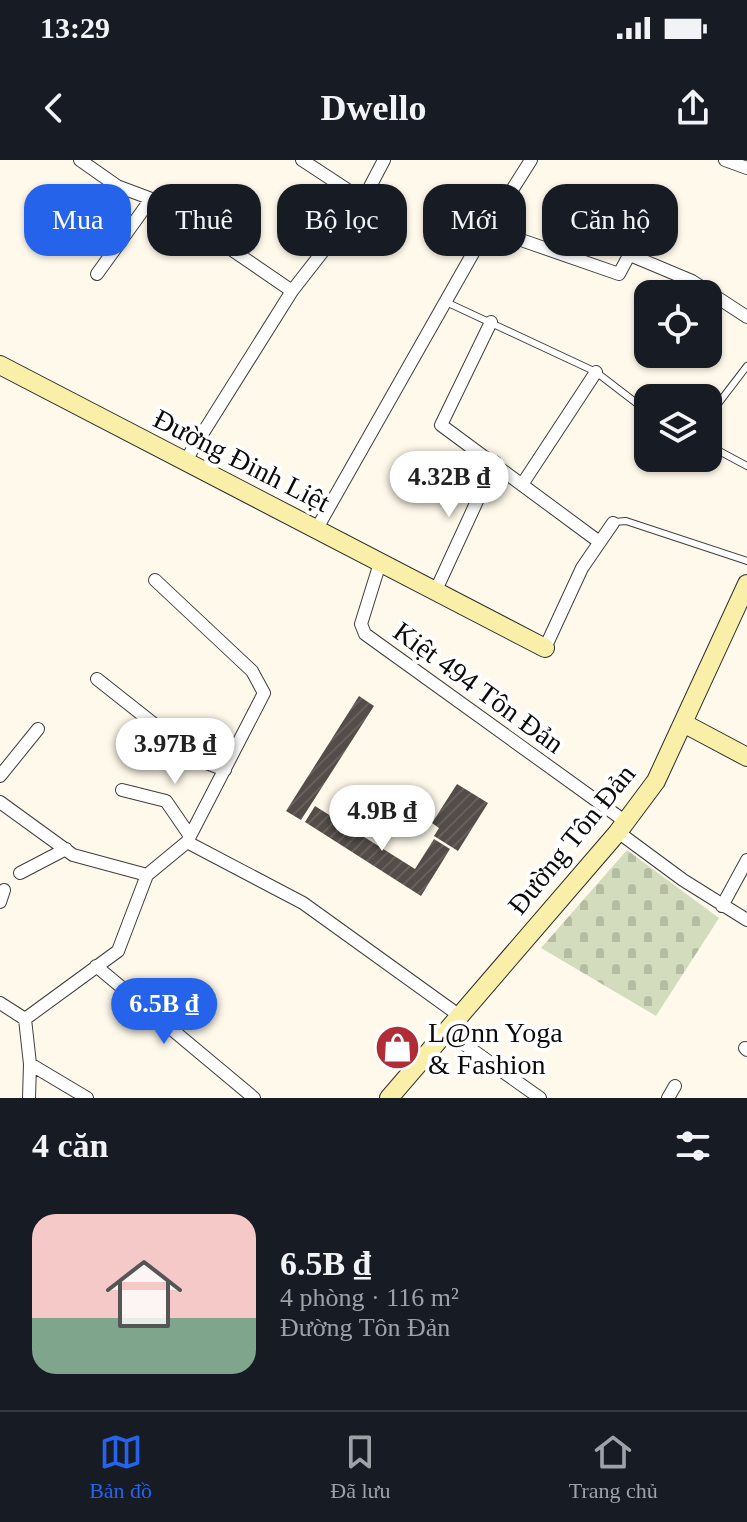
<!DOCTYPE html>
<html lang="vi">
<meta charset="utf-8">
<style>
:root{--surface:#171b24;--page:#242831;--text:#f1f3f6;--muted:#9ea1a6;--line:#363941;--accent:#2563eb}
body{margin:0;font-family:"Times New Roman",serif;background:var(--page);color:var(--text);height:100vh;display:flex;flex-direction:column;font-size:30px;white-space:nowrap}
*{box-sizing:border-box;margin:0}
p{font-size:26px;color:var(--muted)}
.icon{flex:none;width:44px;height:44px;fill:none;stroke:currentColor;stroke-width:2;stroke-linecap:round;stroke-linejoin:round}
.map{position:relative;height:938px;overflow:hidden}
.side{display:flex;flex-direction:column;background:var(--surface);flex:1}
.side>*{flex:none}
.banner{position:absolute;left:24px;top:24px;width:700px;height:72px;display:flex;gap:16px}
.fabs{position:absolute;left:634px;top:120px;display:grid;gap:16px}
.fabs a{display:grid;place-items:center;width:88px;height:88px;border-radius:16px;background:var(--surface);box-shadow:0 2px 6px #0004;font-size:40px}
.price{position:absolute;translate:-50% -68px;padding:0 18px;border-radius:28px;background:#fff;color:#222;font-size:26px;line-height:52px;filter:drop-shadow(0 2px 4px #0008)}
.price::after{content:'';position:absolute;left:50%;top:48px;width:24px;height:18px;margin-left:-12px;background:inherit;clip-path:polygon(0 0,100% 0,50% 100%)}
.price.active{background:var(--accent);color:#fff}
ul{padding:0;list-style:none}
li{display:flex;align-items:center;gap:24px;height:200px;padding:0 32px}
li+li{border-top:2px solid var(--line)}
li span{display:grid;place-items:center;flex:none;width:224px;height:160px;border-radius:24px;color:#555}
li>.icon{margin-inline-start:auto}
span .icon{width:96px;height:96px;fill:#fffc;stroke-width:1}
li b{font-size:34px}
h2{display:flex;justify-content:space-between;align-items:center;height:96px;padding:0 32px;font-size:34px}
.tag{padding:0 28px;border-radius:24px;background:var(--surface);box-shadow:0 2px 6px #0004;font-size:28px;line-height:72px}
.tag.active{background:var(--accent);color:#fff}
.status{display:flex;justify-content:space-between;align-items:center;height:56px;padding:0 40px;background:var(--surface);direction:ltr}
.status svg{height:22px;fill:currentColor}
header{display:flex;justify-content:space-between;align-items:center;height:104px;padding:0 32px;background:var(--surface);font-size:36px;font-weight:700}
.dock{display:flex;justify-content:space-around;align-items:center;height:112px;border-top:2px solid var(--line);background:var(--surface);font-size:22px;color:var(--muted)}
.dock a{display:grid;justify-items:center;gap:4px}
.dock .active{color:var(--accent)}
.map>svg:first-child{display:block}
</style>
<div class="status"><b>13:29</b><svg viewBox="0 0 49 12"><path d="M0 12V9h3v3zM5 12V6h3v6zM10 12V3h3v9zM15 12V0h3v12zM26 1h20v11H26zM47 4h2v5h-2z"/></svg></div>
<header><svg class="icon" aria-label="back" viewBox="0 0 24 24"><path d="M15 5l-7 7 7 7"/></svg>Dwello<svg class="icon" aria-label="share" viewBox="0 0 24 24"><path d="M12 15V3M7 8l5-5 5 5M5 13v7h14v-7"/></svg></header>
<div class="map">
<svg width="747" height="938" viewBox="0 0 747 938">
<defs>
<pattern id="cemetery-stones" width="16" height="16" patternUnits="userSpaceOnUse" patternTransform="scale(2)"><rect width="16" height="16" fill="#d3ddbe"/><path d="M2 7V4a2 2 0 0 1 4 0v3zM10 15v-3a2 2 0 0 1 4 0v3z" fill="#b4bca2"/></pattern>
<pattern id="building-hatch" width="6" height="6" patternUnits="userSpaceOnUse" patternTransform="scale(2)"><rect width="6" height="6" fill="#534c48"/><path d="M-1 1l2-2M0 6l6-6M5 7l2-2" fill="none" stroke="#67615e"/></pattern>
</defs>
<rect width="100%" height="100%" fill="#fef9ea"/>
<path fill="url(#cemetery-stones)" d="M627,690L719,758L656,856L541,788Z"/>
<path fill="url(#building-hatch)" d="M359,536L374,546L301,660L286,651Z
M457,624L488,643L458,691L434,676L439,668L432,663Z
M315,646L415,709L434,679L450,689L421,736L305,662Z"/>
<g fill="none" stroke-linecap="round" stroke-linejoin="round">
<defs>
<path id="lane" d="M446,142L596,212L648,252
M708,257L747,206
M708,285L747,306
M614,362L626,361L747,401"/>
<path id="street" d="M80,0L117,26L165,44L292,131
M302,0L363,40
M725,0L747,8
M524,81L619,114L655,47
M630,95L692,121L747,157
M97,114L151,39
M491,162L441,265L598,381
M184,303L292,131L363,40L384,0
M523,323L596,212
M316,370L481,79L531,0
M380,403L361,464L365,474L626,662
M436,430L495,302
M545,488L582,408L613,363
M97,519L159,568L195,575L190,597L225,610
M0,616L38,569
M122,630L166,641L190,676
M0,642L73,695L147,715
M618,672L683,720L747,760
M187,682L303,743L460,856
M20,713L66,689
M0,742L4,730
M722,746L747,700
M96,806L254,938
M0,843L25,859
M447,872L540,938
M745,888L747,890
M30,904L87,938
M29,938L30,904L25,859L118,791L147,715L187,682L264,533L252,511L155,420
M668,938L675,926"/>
<path id="secondary" d="M0,205L545,488
M685,564L747,597
M389,938L618,672L656,621L747,424"/>
</defs>
<use href="#lane" stroke="#3e3e3e" stroke-width="8"/>
<use href="#street" stroke="#3e3e3e" stroke-width="14"/>
<use href="#secondary" stroke="#2d2d2d" stroke-width="20"/>
<use href="#lane" stroke="#fff" stroke-width="6"/>
<use href="#street" stroke="#fff" stroke-width="12"/>
<use href="#secondary" stroke="#f9efa9" stroke-width="18"/>
</g>
<defs>
<symbol id="shop-disc" viewBox="-11 -11 22 22"><circle r="9.5" fill="#b02d37" stroke="#fff"/><path d="M-5-2.5h2.3a2.7 3.5 0 0 1 5.4 0H5L5.5 6h-11ZM-1.5-2.5h3a1.5 2.3 0 0 0-3 0Z" fill="#fff"/></symbol>
</defs>
<g fill-rule="evenodd">
<use href="#shop-disc" x="372" y="862" width="51" height="51"/>
</g>
<g text-anchor="middle" stroke-width="8" stroke-linejoin="round" paint-order="stroke">
<g font-size="28" fill="#0b0b0b" stroke="#fff">
<text transform="translate(242 300) rotate(27)" y="10">Đường Đinh Liệt</text>
<text transform="translate(479 527) rotate(36)" y="10">Kiệt 494 Tôn Đản</text>
<text transform="translate(571 679) rotate(-51)" y="10">Đường Tôn Đản</text>
</g>
<g font-size="28" fill="#0b0b0b" stroke="#fff" text-anchor="start">
<text x="428" y="882">L@nn Yoga<tspan x="428" dy="32">&amp; Fashion</tspan></text>
</g>
</g>
</svg>
<div class="fabs">
<a><svg class="icon" aria-label="locate" viewBox="0 0 24 24"><circle cx="12" cy="12" r="6"/><path d="M12 2v4M12 18v4M2 12h4M18 12h4"/></svg></a>
<a><svg class="icon" aria-label="layers" viewBox="0 0 24 24"><path d="M12 4l9 5-9 5-9-5zM3 14l9 5 9-5"/></svg></a>
</div>
<b class="price" style="left:449px;top:359px">4.32B ₫</b>
<b class="price" style="left:175px;top:626px">3.97B ₫</b>
<b class="price" style="left:382px;top:693px">4.9B ₫</b>
<b class="price active" style="left:164px;top:886px">6.5B ₫</b>
<div class="banner">
<a class="tag active">Mua</a>
<a class="tag">Thuê</a>
<a class="tag">Bộ lọc</a>
<a class="tag">Mới</a>
<a class="tag">Căn hộ</a>
</div>
</div>
<section class="side">
<h2>4 căn<svg class="icon" aria-label="filters" viewBox="0 0 24 24"><path d="M4 7h16M4 17h16"/><circle cx="9" cy="7" r="2"/><circle cx="15" cy="17" r="2"/></svg></h2>
<ul>
<li><span style="background:linear-gradient(#f6c9c9 65%,#7fa58c 0)"><svg class="icon" aria-label="home" viewBox="0 0 24 24"><path d="M3 11l9-7 9 7M6 9v11h12V9"/></svg></span><div><b>6.5B ₫</b><p>4 phòng · 116 m²</p><p>Đường Tôn Đản</p></div></li>
</ul>
</section>
<nav class="dock">
<a class="active"><svg class="icon" aria-label="map" viewBox="0 0 24 24"><path d="M3 6l6-2 6 2 6-2v14l-6 2-6-2-6 2zM9 4v14M15 6v14"/></svg>Bản đồ</a>
<a><svg class="icon" aria-label="saved" viewBox="0 0 24 24"><path d="M7 4h10v16l-5-4-5 4z"/></svg>Đã lưu</a>
<a><svg class="icon" aria-label="home" viewBox="0 0 24 24"><path d="M3 11l9-7 9 7M6 9v11h12V9"/></svg>Trang chủ</a>
</nav>
